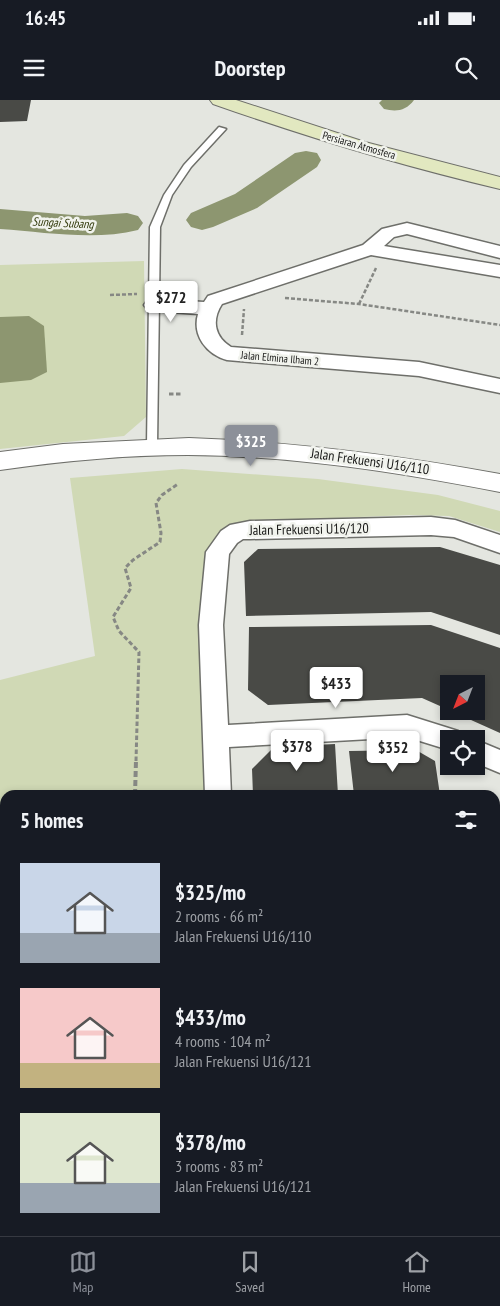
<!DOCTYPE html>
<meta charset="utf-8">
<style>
:root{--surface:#171b24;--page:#20242c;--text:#f1f3f6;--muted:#9ea1a6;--line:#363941;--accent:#8c9099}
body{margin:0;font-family:"PT Sans Narrow",sans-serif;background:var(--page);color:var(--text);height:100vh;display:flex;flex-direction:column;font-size:19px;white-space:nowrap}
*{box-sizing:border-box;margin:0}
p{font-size:16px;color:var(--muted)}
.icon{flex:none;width:28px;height:28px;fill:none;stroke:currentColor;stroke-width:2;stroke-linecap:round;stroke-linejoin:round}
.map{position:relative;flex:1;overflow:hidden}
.details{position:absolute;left:0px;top:690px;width:500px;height:446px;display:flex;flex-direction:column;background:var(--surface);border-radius:15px 15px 0 0;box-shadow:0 2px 8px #0003}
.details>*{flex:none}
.needle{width:32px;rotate:222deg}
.tools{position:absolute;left:440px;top:575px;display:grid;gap:10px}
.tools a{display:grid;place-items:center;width:45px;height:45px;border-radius:0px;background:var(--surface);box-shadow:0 2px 8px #0003;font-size:25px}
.price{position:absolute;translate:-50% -42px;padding:0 11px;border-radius:5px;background:#fff;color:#222;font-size:16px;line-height:32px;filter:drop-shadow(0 1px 2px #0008)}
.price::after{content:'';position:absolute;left:50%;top:30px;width:15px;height:11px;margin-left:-8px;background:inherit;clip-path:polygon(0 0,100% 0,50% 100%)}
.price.selected{background:var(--accent);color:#fff}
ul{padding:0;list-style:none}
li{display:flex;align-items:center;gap:15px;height:125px;padding:0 20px}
li span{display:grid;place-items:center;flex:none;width:140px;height:100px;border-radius:0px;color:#555}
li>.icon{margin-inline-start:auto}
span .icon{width:60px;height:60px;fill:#fffc;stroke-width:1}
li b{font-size:21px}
h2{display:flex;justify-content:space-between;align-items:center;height:60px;padding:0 20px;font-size:21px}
.status{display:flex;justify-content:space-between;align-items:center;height:35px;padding:0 25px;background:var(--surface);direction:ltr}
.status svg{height:14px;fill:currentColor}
header{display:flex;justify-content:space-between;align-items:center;height:65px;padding:0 20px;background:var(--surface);font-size:22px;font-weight:700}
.dock{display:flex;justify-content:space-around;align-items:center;height:70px;border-top:1px solid var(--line);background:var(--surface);font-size:14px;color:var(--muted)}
.dock a{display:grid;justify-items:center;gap:2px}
.dock .selected{color:var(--accent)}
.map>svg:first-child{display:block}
</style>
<div class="status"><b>16:45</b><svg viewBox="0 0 49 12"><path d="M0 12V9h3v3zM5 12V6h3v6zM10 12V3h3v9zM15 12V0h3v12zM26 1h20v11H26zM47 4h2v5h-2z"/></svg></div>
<header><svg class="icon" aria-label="menu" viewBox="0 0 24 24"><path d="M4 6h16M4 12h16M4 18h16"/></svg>Doorstep<svg class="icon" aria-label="search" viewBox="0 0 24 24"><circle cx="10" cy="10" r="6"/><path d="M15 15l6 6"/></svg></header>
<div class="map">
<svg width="500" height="1136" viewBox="0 0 500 1136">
<rect width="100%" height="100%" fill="#e4e6e0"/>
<path fill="#d0d9b5" d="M144,161L146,317L124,336L0,349V165Z
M182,369L318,379L438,395L500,411V432L449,416L409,415L238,422C223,428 216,434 209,448V695H5V815L0,796V580L95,556L70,378Z
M90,1131H319L320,1136H92Z"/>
<path fill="#8d9670" d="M29,216L44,226L47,272L31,280L0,283V217Z"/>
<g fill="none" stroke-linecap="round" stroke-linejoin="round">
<path fill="#8d9670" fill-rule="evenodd" d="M382,0H414C406,11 396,12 384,9L379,3Z
M306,51L317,53L321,60L317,67L257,108L213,127L202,130L191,127L186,120L191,113L235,94L295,53Z
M0,109L85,116L127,113L138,116L143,123L138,130C94,141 45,132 0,129Z"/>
</g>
<path fill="#494a46" d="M0,0H31L27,21L0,22Z
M440,447L500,465V535L431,512L246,516L244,462L258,449Z
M431,525L500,548V633L451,611H476V584H449V610L422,598L268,605L248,590L249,527Z
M335,644L338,695H253L252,669L274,647Z
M416,650L435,661L440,695H354L349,651Z
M495,885L500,894V1101L495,1091Z
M0,1026L5,1043V1059L0,1061Z
M5,1089V1131H26L27,1136H0V1091Z
M377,1131H494L497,1136H379Z"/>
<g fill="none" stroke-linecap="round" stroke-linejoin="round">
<defs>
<path id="service" d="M219,27L226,29L191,67L172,95L160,127L157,346L152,350L147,346L150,127L164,95L184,65Z"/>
<path id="minor" d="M407,123L500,146V158L407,134L394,137L384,146L500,165V177L371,155L222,204C211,221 215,237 231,247L419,262L500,279V293L419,276L227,260C206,254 192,235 198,214L154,211L147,209L144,205L147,201L154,199L204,202L208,196L363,145L382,129Z
M431,417L455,420L500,435V453L454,437L431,435L250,439H243L237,443L229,454L223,525L228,625L407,615L458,631L462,639H449V650L407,637L229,647L231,695H205L199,525L206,452L221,431L230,425L250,421Z
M476,640L500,650V673L476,663Z
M495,811L500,813V847L495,845Z
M0,836L5,838V883L0,881Z
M5,1052V1084L0,1086V1054Z
M57,1131H91L93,1136H59Z
M321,1131H355L357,1136H323Z"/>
<path id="tertiary" d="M189,338C294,342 396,355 500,374V392C397,372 294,356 188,355C125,355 63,361 0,370V352L63,344Z"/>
<path id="secondary" d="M210,0H236L365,42L500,77V89C402,66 307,37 213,4Z"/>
</defs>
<use href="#service" stroke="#6e6f6a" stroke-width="3"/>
<use href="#minor" stroke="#6e6f6a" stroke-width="3"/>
<use href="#tertiary" stroke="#6e6f6a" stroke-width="2"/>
<use href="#secondary" stroke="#6e6f6a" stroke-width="2"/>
<path stroke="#868884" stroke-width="2.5" stroke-dasharray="4 2" stroke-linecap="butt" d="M110,195L137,194
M285,198L359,204L500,225
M359,204L376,168
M242,235L244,209"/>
<path stroke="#868884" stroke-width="3" stroke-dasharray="4.5 2.5" stroke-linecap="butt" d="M169,294H181
M136,661L139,552L119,531L113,517L131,488L125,468L133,460L160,442L161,433L156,403L162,395L178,384"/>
<path stroke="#868884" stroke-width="4" stroke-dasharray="6 3" stroke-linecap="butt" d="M135,695L136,660"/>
<use href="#service" fill="#fff" fill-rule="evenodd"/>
<use href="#minor" fill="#fff" fill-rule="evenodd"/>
<use href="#tertiary" fill="#fff" fill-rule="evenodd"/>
<use href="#secondary" fill="#e2e8c0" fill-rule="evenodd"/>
</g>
<g text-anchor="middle" stroke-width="5" stroke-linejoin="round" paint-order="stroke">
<g font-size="11" fill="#171716" stroke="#f1f3ed">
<text transform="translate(359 45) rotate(16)" y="4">Persiaran Atmosfera</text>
<text transform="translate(280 258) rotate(5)" y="4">Jalan Elmina Ilham 2</text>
</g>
<g font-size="12" font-style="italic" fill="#343c0d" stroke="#f1f3ed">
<text transform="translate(63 123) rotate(3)" y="4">Sungai Subang</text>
</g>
<g font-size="14" fill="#171716" stroke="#f1f3ed">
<text transform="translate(370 361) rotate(8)" y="5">Jalan Frekuensi U16/110</text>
<text transform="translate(309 429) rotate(-1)" y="5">Jalan Frekuensi U16/120</text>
</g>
</g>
</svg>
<div class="tools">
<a><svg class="needle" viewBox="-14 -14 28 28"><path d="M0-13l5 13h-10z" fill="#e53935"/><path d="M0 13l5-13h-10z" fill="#9ea1a6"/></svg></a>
<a><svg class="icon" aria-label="locate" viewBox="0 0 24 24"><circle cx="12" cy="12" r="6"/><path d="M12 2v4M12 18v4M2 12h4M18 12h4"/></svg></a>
</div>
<b class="price" style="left:171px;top:223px">$272</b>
<b class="price selected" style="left:251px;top:367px">$325</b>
<b class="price" style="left:336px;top:609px">$433</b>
<b class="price" style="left:297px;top:672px">$378</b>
<b class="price" style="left:393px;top:673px">$352</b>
<section class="details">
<h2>5 homes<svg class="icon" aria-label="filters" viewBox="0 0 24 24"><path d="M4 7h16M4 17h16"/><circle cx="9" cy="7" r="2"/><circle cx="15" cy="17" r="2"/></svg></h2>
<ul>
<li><span style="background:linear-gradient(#c9d6e8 70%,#9aa5b1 0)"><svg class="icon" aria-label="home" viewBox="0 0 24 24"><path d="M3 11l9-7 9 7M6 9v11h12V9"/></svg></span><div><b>$325/mo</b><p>2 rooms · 66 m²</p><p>Jalan Frekuensi U16/110</p></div></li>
<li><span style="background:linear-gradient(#f6c9c9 75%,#c2b280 0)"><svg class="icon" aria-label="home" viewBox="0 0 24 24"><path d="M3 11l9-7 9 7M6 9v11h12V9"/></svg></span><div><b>$433/mo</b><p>4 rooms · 104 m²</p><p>Jalan Frekuensi U16/121</p></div></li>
<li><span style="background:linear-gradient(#dfe7d0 70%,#9aa5b1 0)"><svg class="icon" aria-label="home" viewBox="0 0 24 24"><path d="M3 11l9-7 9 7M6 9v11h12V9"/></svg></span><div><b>$378/mo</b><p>3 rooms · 83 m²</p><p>Jalan Frekuensi U16/121</p></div></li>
</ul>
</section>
</div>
<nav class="dock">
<a class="selected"><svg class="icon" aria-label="map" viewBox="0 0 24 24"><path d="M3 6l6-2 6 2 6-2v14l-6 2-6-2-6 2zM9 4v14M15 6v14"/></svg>Map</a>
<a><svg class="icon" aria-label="saved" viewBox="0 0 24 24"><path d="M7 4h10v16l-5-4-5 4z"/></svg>Saved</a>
<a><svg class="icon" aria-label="home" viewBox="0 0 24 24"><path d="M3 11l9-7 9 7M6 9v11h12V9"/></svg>Home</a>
</nav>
